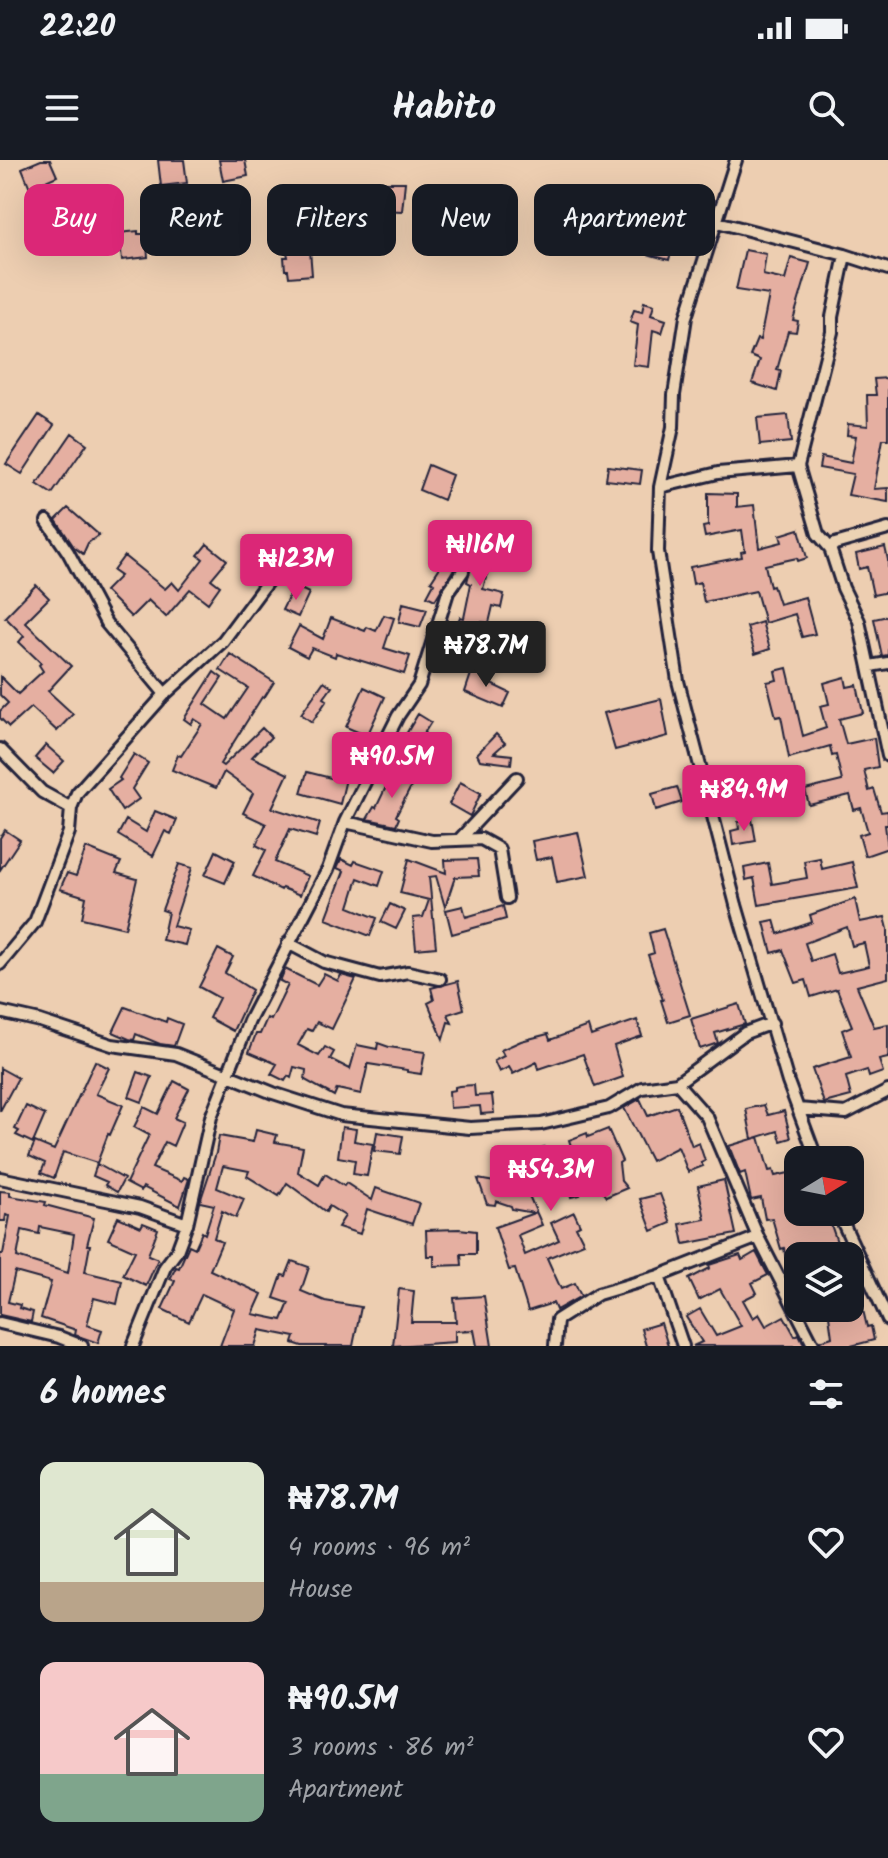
<!DOCTYPE html>
<meta charset="utf-8">
<style>
:root{--surface:#171b24;--page:#20242c;--text:#f1f3f6;--muted:#9ea1a6;--accent:#db2777}
body{margin:0;font-family:Kalam,sans-serif;background:var(--page);color:var(--text);height:100vh;display:flex;flex-direction:column;font-size:30px;white-space:nowrap}
*{box-sizing:border-box;margin:0}
p{font-size:26px;color:var(--muted)}
.icon{flex:none;width:44px;height:44px;fill:none;stroke:currentColor;stroke-width:2;stroke-linecap:round;stroke-linejoin:round}
.map{position:relative;height:1186px;overflow:hidden}
.panel{display:flex;flex-direction:column;background:var(--surface);flex:1}
.panel>*{flex:none}
.top-card{position:absolute;left:24px;top:24px;width:840px;height:72px;display:flex;gap:16px}
.needle{width:52px;rotate:80deg}
.fabs{position:absolute;left:784px;top:986px;display:grid;gap:16px}
.fabs a{display:grid;place-items:center;width:80px;height:80px;border-radius:16px;background:var(--surface);box-shadow:0 8px 32px #0002;font-size:40px}
.price{position:absolute;translate:-50% -68px;padding:0 18px;border-radius:8px;background:var(--accent);color:#fff;font-size:26px;line-height:52px;filter:drop-shadow(0 2px 4px #0008)}
.price::after{content:'';position:absolute;left:50%;top:48px;width:24px;height:18px;margin-left:-12px;background:inherit;clip-path:polygon(0 0,100% 0,50% 100%)}
.price.active{background:#222;color:#fff}
ul{padding:0;list-style:none}
li{display:flex;align-items:center;gap:24px;height:200px;padding:0 40px}
li span{display:grid;place-items:center;flex:none;width:224px;height:160px;border-radius:16px;color:#555}
li>.icon{margin-inline-start:auto}
span .icon{width:96px;height:96px;fill:#fffc;stroke-width:1}
li b{font-size:34px}
h2{display:flex;justify-content:space-between;align-items:center;height:96px;padding:0 40px;font-size:34px}
.chip{padding:0 28px;border-radius:16px;background:var(--surface);box-shadow:0 8px 32px #0002;font-size:28px;line-height:72px}
.chip.active{background:var(--accent);color:#fff}
.status{display:flex;justify-content:space-between;align-items:center;height:56px;padding:0 40px;background:var(--surface);direction:ltr}
.status svg{height:22px;fill:currentColor}
header{display:flex;justify-content:space-between;align-items:center;height:104px;padding:0 40px;background:var(--surface);font-size:36px;font-weight:800}
.map>svg:first-child{display:block}
</style>
<div class="status"><b>22:20</b><svg viewBox="0 0 49 12"><path d="M0 12V9h3v3zM5 12V6h3v6zM10 12V3h3v9zM15 12V0h3v12zM26 1h20v11H26zM47 4h2v5h-2z"/></svg></div>
<header><svg class="icon" aria-label="menu" viewBox="0 0 24 24"><path d="M4 6h16M4 12h16M4 18h16"/></svg>Habito<svg class="icon" aria-label="search" viewBox="0 0 24 24"><circle cx="10" cy="10" r="6"/><path d="M15 15l6 6"/></svg></header>
<div class="map">
<svg width="888" height="1186" viewBox="0 0 888 1186">
<rect width="100%" height="100%" fill="#edceb1"/>
<filter id="ink" filterUnits="userSpaceOnUse"><feTurbulence type="fractalNoise" baseFrequency=".0125" numOctaves="2"/><feDisplacementMap in="SourceGraphic" scale="16" xChannelSelector="R" yChannelSelector="G"/><feConvolveMatrix kernelMatrix="1 2 1 2 8 2 1 2 1" color-interpolation-filters="sRGB"/></filter>
<g filter="url(#ink)">
<path fill="#e5afa1" stroke="#22223b" stroke-width="2" fill-rule="evenodd" d="M41,0H50L57,16L30,28L22,8Z
M158,0H184L187,23L161,26Z
M219,0H245L248,16L223,21Z
M381,22H405L402,51L381,50Z
M663,55L685,62L680,77L675,76L669,100L640,92L644,77L655,80Z
M138,71V74H146L148,97L122,100L119,73Z
M310,90L312,115L289,117L288,110H285L284,97H288L287,92Z
M745,90L766,94L763,115L785,120L791,98L810,103L793,160L798,161L796,172L788,171L777,210L781,211L777,231L752,223L760,200L750,196L757,179L760,180L769,135L736,130Z
M644,142L654,145L651,155L666,160L662,173L653,170L649,207L633,205L638,165L630,162L634,150L642,152Z
M888,218V279H883L874,329L888,328V342L848,335L853,314L819,308L821,297L851,303L856,276L847,275L848,264L868,266L867,235H876L874,219Z
M39,255L54,265L22,314L6,304Z
M788,255L791,282L760,285L757,258Z
M72,273L87,284L52,334L37,324Z
M428,305L452,315L443,340L419,330Z
M608,306L642,310L640,324L606,320Z
M708,333L737,334V347L754,345L759,388L782,382L780,375L799,369L807,398L798,401L797,398L765,405L770,427L773,426L779,444L805,437L815,474L802,477L795,454L765,463L756,431L704,442L700,422L693,424L690,407L742,397L741,392L745,391L742,370L705,377L703,367L708,366Z
M68,348L99,375L88,383L83,394L74,387L56,360Z
M480,368L498,372L483,429L504,434L501,448L493,446L489,463L482,462L475,481L454,472L460,457L464,458L471,424L467,422Z
M207,384L227,400L211,419L220,426L208,443L190,429L166,457L148,440L131,457L105,431L120,416L113,411L124,396L165,429L172,422L179,430L203,399L198,395Z
M885,387L888,400V432L873,435L867,407L859,409L856,394Z
M448,395L455,407L435,440L427,436L434,423L431,421Z
M36,425L49,438L25,462L71,506L48,531L73,554L57,571L31,547L9,567L0,558V551L8,543L0,535V516L18,534L43,511L39,505L41,503L19,482L24,476L5,457Z
M294,426L309,433L298,457L282,450Z
M403,443L427,449L420,467L399,462Z
M384,455L394,458L384,488L410,496L404,514L336,493L335,497L312,488L307,497L288,487L299,466L323,479L331,458L365,471L367,467L376,471Z
M888,456V495L882,496L874,459Z
M762,462L770,489L755,494L747,467Z
M230,494L274,522L264,538L262,537L220,604L223,606L262,568L271,577L252,597L288,614L272,648L320,663L316,677L290,669L275,702L308,716L300,735L282,728L281,730L253,716L266,690L256,685L266,664L243,653L253,633L224,612L216,628L172,610L178,595L181,596L202,564L194,559L191,564L184,559L214,512L222,518L205,544L227,559L248,528L220,510Z
M473,508L492,515L489,523L510,533L503,548L465,532Z
M787,508L803,576L826,568L820,546L829,544L824,523L845,517L847,527L857,525L863,553L839,559L846,584L874,578L878,607L864,610L869,631L874,629L881,652L888,651V665H885L888,688L865,696L859,675L868,672L861,648L854,650L850,635L809,645L805,630L842,621L836,595L832,596L830,586L789,598L781,556L776,557L767,522L777,520L775,511Z
M324,521L332,527L324,538L327,540L312,562L301,554Z
M364,527L385,537L367,576L346,567Z
M661,539L668,576L615,590L604,553Z
M418,554L431,562L405,604L388,596L396,579L402,581Z
M496,574L505,583L494,593L512,595L511,604L480,600L477,594Z
M46,585L64,601L53,613L35,598Z
M134,594L148,603L132,629L139,639L122,651L108,629L121,620L119,618Z
M394,610L413,623L396,656L399,658L396,665L367,659L374,647L376,648Z
M307,612L335,619L336,616L346,619L340,644L301,633Z
M460,622L481,633L470,656L449,644Z
M677,627L682,642L656,650L652,634Z
M155,651L177,660L171,674L165,671L153,696L118,675L126,660L146,672Z
M752,659L756,681L733,685L731,671L739,669L738,662Z
M5,670L20,680L0,710V678Z
M578,672L588,716L557,722L552,697L536,700L532,681Z
M86,688L121,702L116,713L137,719L125,768L82,758L86,737L60,729L67,713L76,716Z
M216,691L235,701L225,723L205,715Z
M820,698L822,709L852,702L858,728L759,745L754,718L746,720L744,708L768,703L772,724L807,718L804,701Z
M341,699L353,705L355,701L384,711L379,726L358,718L349,747L377,758L370,776L326,759L344,711L337,708Z
M409,699L446,713L445,700L477,699L479,716L455,717L445,747L436,716L429,717L436,787L416,789L413,758L423,757L429,740L400,733Z
M179,704L192,708L173,766L189,770L185,785L162,780L168,752L162,750Z
M855,739L860,762L885,757L888,769V818L857,826L874,867L888,864V898L879,900L883,912L869,917L867,910L846,917L851,936L824,943L812,909L851,897L842,870L852,866L837,829L811,837L806,820L796,823L783,790L772,793L764,762L774,760L778,774L810,763L812,762L810,755ZM847,767L852,786L864,783L869,806L838,813L832,794L811,801L805,783Z
M390,744L405,751L396,769L381,762Z
M463,746L466,757L503,746L506,759L452,774L446,750Z
M663,769L690,855L668,862L661,840H663L648,795L654,793L649,773Z
M218,789L233,797L225,813L252,830L233,871L209,858L219,838L199,827Z
M285,809L317,825L324,814L338,821L341,815L356,819L332,869L317,862L312,871L307,869L298,885L319,896L325,887L334,892L330,899L350,909L357,885L377,889L378,883L389,887L425,892L421,914L407,912V910L368,904L361,934L337,929L334,936L305,920L306,910L294,907L291,918L288,916L285,921L271,914L277,904L249,892L256,874H260L267,858L271,860L288,825L280,821Z
M458,821L464,849L448,854L452,863L448,862L443,879L428,843L434,840L431,828Z
M739,844L745,864L715,873L718,883L700,889L691,859Z
M125,847L166,862L167,858L182,864L174,886L160,884L136,874L134,880L129,879L113,872Z
M637,860L642,876L614,886L623,917L595,927L583,894L539,909L537,902L513,914L509,907L499,912L494,901L504,896L501,890L521,881L548,874L550,880L588,866L591,876Z
M95,901L109,908L96,934L123,945L110,975L108,974L97,1003L63,992L54,1018L41,1013L45,1003L29,996L35,982L54,990Z
M0,908L18,918L0,951Z
M138,912L152,917L142,942L129,937Z
M174,921L189,929L174,958L183,962L173,986L165,982L152,1008L182,1021L184,1017L189,1019L180,1046L143,1027L141,1031L126,1023L149,975L134,967L144,947L158,954Z
M474,925L475,936L492,935L494,953L481,954L480,946L450,948L449,931L455,930V927L459,926Z
M640,939L648,956L677,946L692,986L699,983L705,1001L701,1003L703,1006L688,1012L678,987L651,1001L624,948Z
M764,945L768,955L784,951L791,978L781,981L778,971L752,979L746,949Z
M26,946L45,955L33,983L16,975L19,971L15,969Z
M342,967L356,969L354,981L373,984L367,1016L353,1014L355,1000L338,997Z
M608,969L622,1001L619,1003L621,1021L627,1028L606,1037L601,1030L600,1015L577,1023L580,1035L571,1037L566,1018L527,1031L542,1065L518,1075L525,1095L559,1080L551,1063L574,1052L580,1065L576,1067L584,1083L547,1098L561,1129L575,1123L581,1136L556,1150L553,1143L528,1151L515,1109L509,1110L495,1067L534,1053L512,1049L511,1046L496,1041L495,1045L487,1044L478,1019L506,1024L505,1017L525,1013L519,996L544,987L550,1006L575,998L569,980L587,973L588,977Z
M256,970L277,975L275,982L303,987L298,1012L319,1025L325,1014L344,1026L346,1023L372,1040L376,1028L419,1043L412,1064L367,1049L360,1074L338,1067L345,1056L329,1046L326,1052L287,1023L279,1036L247,1016L249,1011L223,1006L217,1028L244,1039L236,1058L222,1051L214,1078L222,1082L210,1110L262,1134L253,1154L282,1160L289,1143L274,1138L282,1115L286,1116L292,1101L309,1107L301,1131L325,1141L361,1147L353,1186H302L293,1183L295,1177L260,1170L255,1186H220L234,1149L202,1134L189,1162L162,1149L175,1121L170,1119L176,1107L179,1108L189,1085L195,1088L202,1072L205,1074L214,1045L200,1042L216,993L219,976L253,982Z
M377,972L403,976L400,994L374,991Z
M759,977L769,1011L773,1010L775,1016L798,1011V1052H810L812,1056L827,1053L839,1088L809,1096H798V1114L789,1116L784,1088L781,1089L772,1058L765,1059L761,1038L751,1040L745,1012L740,1014L729,986Z
M97,1004L124,1019L117,1032L105,1025L107,1022L93,1016Z
M724,1020L736,1074L684,1084L680,1064L705,1059L698,1026Z
M0,1031L10,1032V1036L46,1042L45,1045L94,1058L87,1085H90L85,1112L122,1121L117,1144L94,1138L87,1165L102,1170L98,1183L75,1175L76,1170L41,1158L51,1122L15,1112L8,1142L20,1145L19,1148L33,1152L31,1162L0,1155V1094H3L10,1056L6,1055L5,1061H0ZM40,1067L74,1074L68,1113L17,1097L22,1070L39,1074Z
M660,1034L671,1063L652,1071L640,1039Z
M118,1057L141,1067L143,1063L158,1069L148,1095L158,1099L146,1126L123,1115L135,1091L108,1079Z
M459,1069L476,1071V1094H461L462,1105L434,1106V1096H427L426,1070Z
M756,1092L768,1115L752,1123L757,1133L743,1140L753,1158L759,1154L766,1166L784,1156L795,1176L799,1174L805,1186H693L702,1182L686,1157L700,1149L716,1176L741,1166L720,1129L699,1140L689,1119L710,1108L709,1105L740,1095L742,1100Z
M399,1129L414,1131L411,1162H456L454,1138L484,1136L492,1186H477L474,1170L455,1171V1182L393,1186Z
M828,1148L863,1150L867,1167L871,1166L874,1180L851,1186H822L820,1181L832,1177Z
M661,1163L668,1186H646L641,1169Z"/>
<g fill="none" stroke-linecap="round" stroke-linejoin="round">
<defs>
<path id="minor" d="M736,0L686,157L674,235L673,267L660,327L658,391L678,521L736,745L788,922L817,1000
M717,62L845,95L888,109
M845,95L832,157V172L798,306L818,374L830,388L843,428L859,461L888,596
M660,327L718,313L798,306
M47,361L68,392L106,463L165,534
M830,388L835,384L888,369
M870,506L888,503
M0,589L42,632L71,648
M345,662L432,681L481,679L499,689L507,738
M459,680L517,618
M288,783L324,802L380,817L408,812L440,819
M0,804L35,762L69,672L71,648L77,633L165,534L223,481L279,406
M0,852L40,861L112,885L176,894L273,933L341,955L470,968L541,964L609,948L642,928L677,923L745,873L772,863
M677,923L707,957L758,1077L814,1186
M798,949L846,953L888,931
M0,1018L140,1047L187,1064
M838,1052L888,1160
M659,1116L683,1186
M0,1163L59,1177L82,1186
M133,1186L165,1107L177,1091L187,1064L211,957L249,861L328,709L345,662L398,556L419,525L448,432L463,411
M555,1186L557,1160L598,1134L659,1116L758,1077"/>
</defs>
<use href="#minor" stroke="#22223b" stroke-width="16"/>
<use href="#minor" stroke="#ecd3b4" stroke-width="10"/>
</g>
</g>
</svg>
<div class="fabs">
<a><svg class="needle" viewBox="-14 -14 28 28"><path d="M0-13l5 13h-10z" fill="#e53935"/><path d="M0 13l5-13h-10z" fill="#9ea1a6"/></svg></a>
<a><svg class="icon" aria-label="layers" viewBox="0 0 24 24"><path d="M12 4l9 5-9 5-9-5zM3 14l9 5 9-5"/></svg></a>
</div>
<b class="price" style="left:480px;top:428px">₦116M</b>
<b class="price" style="left:296px;top:442px">₦123M</b>
<b class="price active" style="left:486px;top:529px">₦78.7M</b>
<b class="price" style="left:392px;top:640px">₦90.5M</b>
<b class="price" style="left:744px;top:673px">₦84.9M</b>
<b class="price" style="left:551px;top:1053px">₦54.3M</b>
<div class="top-card">
<a class="chip active">Buy</a>
<a class="chip">Rent</a>
<a class="chip">Filters</a>
<a class="chip">New</a>
<a class="chip">Apartment</a>
</div>
</div>
<section class="panel">
<h2>6 homes<svg class="icon" aria-label="filters" viewBox="0 0 24 24"><path d="M4 7h16M4 17h16"/><circle cx="9" cy="7" r="2"/><circle cx="15" cy="17" r="2"/></svg></h2>
<ul>
<li><span style="background:linear-gradient(#dfe7d0 75%,#b9a48a 0)"><svg class="icon" aria-label="home" viewBox="0 0 24 24"><path d="M3 11l9-7 9 7M6 9v11h12V9"/></svg></span><div><b>₦78.7M</b><p>4 rooms · 96 m²</p><p>House</p></div><svg class="icon" aria-label="heart" viewBox="0 0 24 24"><path d="M12 20l-8-8c-3-5 5-10 8-4 3-6 11-1 8 4z"/></svg></li>
<li><span style="background:linear-gradient(#f6c9c9 70%,#7fa58c 0)"><svg class="icon" aria-label="home" viewBox="0 0 24 24"><path d="M3 11l9-7 9 7M6 9v11h12V9"/></svg></span><div><b>₦90.5M</b><p>3 rooms · 86 m²</p><p>Apartment</p></div><svg class="icon" aria-label="heart" viewBox="0 0 24 24"><path d="M12 20l-8-8c-3-5 5-10 8-4 3-6 11-1 8 4z"/></svg></li>
</ul>
</section>
